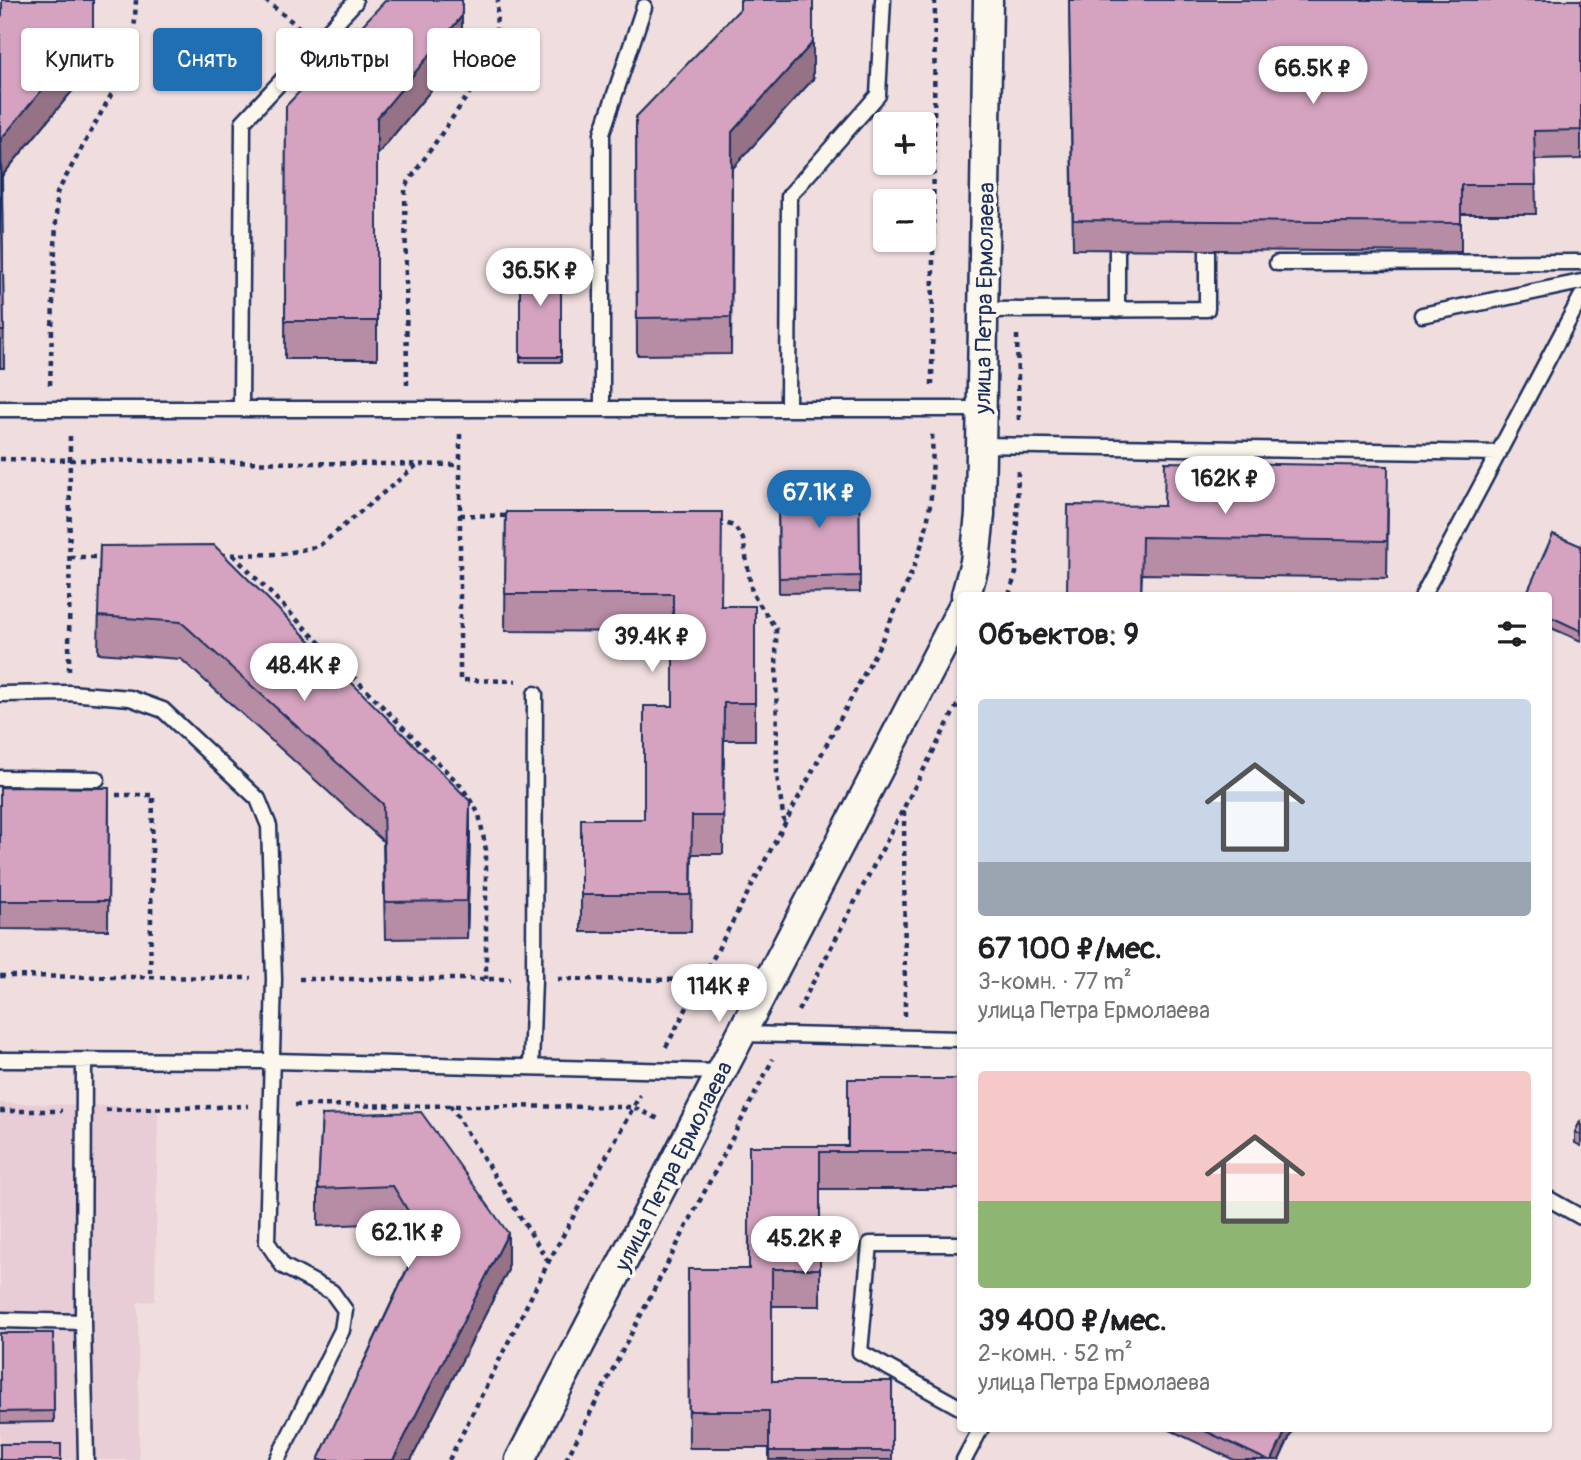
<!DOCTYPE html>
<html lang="ru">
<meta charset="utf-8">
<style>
:root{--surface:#fff;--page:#f2f2f2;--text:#202124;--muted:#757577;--line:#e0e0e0;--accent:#1f6fb2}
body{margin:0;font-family:Pangolin,sans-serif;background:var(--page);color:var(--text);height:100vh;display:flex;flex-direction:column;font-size:26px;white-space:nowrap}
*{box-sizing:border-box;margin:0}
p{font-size:23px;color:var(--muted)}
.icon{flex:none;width:38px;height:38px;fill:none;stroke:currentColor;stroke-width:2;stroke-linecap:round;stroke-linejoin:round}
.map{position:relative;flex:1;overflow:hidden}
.drawer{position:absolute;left:957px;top:592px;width:595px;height:840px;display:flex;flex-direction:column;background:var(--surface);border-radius:7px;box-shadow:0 2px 5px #0004}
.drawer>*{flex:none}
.banner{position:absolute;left:21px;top:28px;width:665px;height:63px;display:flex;gap:14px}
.fabs{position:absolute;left:873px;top:112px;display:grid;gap:14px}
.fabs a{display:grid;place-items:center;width:63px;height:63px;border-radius:7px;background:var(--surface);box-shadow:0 2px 5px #0004;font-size:35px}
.price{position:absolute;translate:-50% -60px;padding:0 16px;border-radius:24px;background:#fff;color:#222;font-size:23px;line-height:46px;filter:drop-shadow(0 2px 4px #0008)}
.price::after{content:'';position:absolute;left:50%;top:42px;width:21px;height:16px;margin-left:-10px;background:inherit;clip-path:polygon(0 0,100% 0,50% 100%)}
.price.on{background:var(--accent);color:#fff}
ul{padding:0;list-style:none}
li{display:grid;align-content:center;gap:14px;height:371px;padding:0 21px}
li+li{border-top:2px solid var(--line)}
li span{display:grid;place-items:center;height:217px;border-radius:7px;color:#555}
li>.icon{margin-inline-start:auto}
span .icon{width:126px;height:126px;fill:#fffc;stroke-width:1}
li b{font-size:30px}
h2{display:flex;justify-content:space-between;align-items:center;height:84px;padding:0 21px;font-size:30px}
.chip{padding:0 24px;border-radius:7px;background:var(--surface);box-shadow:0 2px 5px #0004;font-size:24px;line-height:63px}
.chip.on{background:var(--accent);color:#fff}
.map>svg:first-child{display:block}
</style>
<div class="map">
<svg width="1581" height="1460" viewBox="0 0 1581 1460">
<rect width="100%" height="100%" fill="#f0dedf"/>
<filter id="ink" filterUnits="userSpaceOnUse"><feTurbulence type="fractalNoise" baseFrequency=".0143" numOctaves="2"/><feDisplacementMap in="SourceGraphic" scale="14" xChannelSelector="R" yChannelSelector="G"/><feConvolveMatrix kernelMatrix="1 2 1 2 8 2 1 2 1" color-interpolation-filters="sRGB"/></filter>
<g filter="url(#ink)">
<path fill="#e8ccd6" d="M0,1103L158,1107L155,1301L138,1302L139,1460H0Z"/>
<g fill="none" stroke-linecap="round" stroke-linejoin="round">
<defs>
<path id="lane" d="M1277,263L1581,262
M984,310L1207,309V250
M1117,310V250
M1422,315L1581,282
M602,408V133L644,7
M788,408L789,196L878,95L883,0
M0,409H982
M241,409L243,122L355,2
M982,445L1499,453
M1423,595L1581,297
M0,694L69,693L130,698L163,710L258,799L269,826L274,979L267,1242L283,1266L332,1292L345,1310L342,1330L277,1460
M0,778L97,779
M741,1034L961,1039
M0,1060L273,1061L722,1072
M531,1067L534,979L535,694
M1549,1199L1581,1217
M961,1244H870L860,1352L961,1408
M0,1320L83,1322L84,1061
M83,1322L86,1460
M964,1460L981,1428"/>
<path id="street" d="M966,595L975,562L980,514L988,0
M520,1460L961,610"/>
</defs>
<use href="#lane" stroke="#1b2f5e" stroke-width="19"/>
<use href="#street" stroke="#1b2f5e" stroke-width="33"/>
<path stroke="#1b2f5e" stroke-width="4.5" stroke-dasharray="5 5" stroke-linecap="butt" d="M265,0L300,28
M1017,335L1019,424
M50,385L57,193L133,55L136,0
M407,385L405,187L494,57L498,0
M932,385L935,0
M460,434V680L516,681
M0,459L460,465
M460,515L510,516
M718,521L734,526L743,539L752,593L776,629L777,776L784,821
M221,555L283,554L319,546L417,465
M233,555L462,787L479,814L486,850V979
M70,557H104
M1009,595L1016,573L1018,467
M69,671L70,432
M116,795H153L150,978
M904,811L905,1016
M0,976L251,978
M299,979H510
M558,979L704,980
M798,1011L961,698
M666,1047L880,644C896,608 922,556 928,518C933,490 933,461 932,433
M295,1105L633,1107L661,1120
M450,1105L548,1261
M106,1110L248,1106
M0,1111H62
M449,1460L549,1261L640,1095
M566,1460L773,1059"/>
<use href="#lane" stroke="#fbf7ec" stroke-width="14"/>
<use href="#street" stroke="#fbf7ec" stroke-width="28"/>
</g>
<path fill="#b78ca5" stroke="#1b2f5e" stroke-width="2" d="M93,0V66L2,176L4,368H0V18Z
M1069,0H1581V159L1535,160L1536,214H1461V252L1073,249Z
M462,53L377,155V359H285L286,106Z
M813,79L732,169L731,354L637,355L636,117Z
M520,260H561V362H520Z
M859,482L860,592L779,593L778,483Z
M1388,503L1387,578L1142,574L1141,595H1067L1164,506Z
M506,512L721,606H755V740H724L723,854H692L691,932H581V819H644L673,706V632L505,631Z
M100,546L470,838L467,938L385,939L383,841L181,659L98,653Z
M1581,546V641L1549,627V595Z
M0,787L109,788L108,930L0,929Z
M961,1079V1189H820V1306H772V1381H892V1460H769V1448H689L688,1269H749V1146H848Z
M322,1115L508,1270L411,1460H318L413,1256L393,1223L318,1226V1189Z
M1581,1120V1146L1575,1143V1132Z
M0,1333H53L54,1422L0,1423Z
M1166,1428H1292V1432L1279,1460H1234Z"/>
<path fill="#957286" stroke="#1b2f5e" stroke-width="2" d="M93,0V66L1,177V139Z
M462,16V53L377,155V118Z
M813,42V79L732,169L731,354L732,132Z
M470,801V838L467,938V901Z
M508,1233V1270L411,1460H393Z
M1287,1428H1292V1432L1279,1460H1272Z"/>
<path fill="#d5a3c0" stroke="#1b2f5e" stroke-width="2" d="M2,0H93V29L1,139L4,331H0V18L2,15Z
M386,0H462V16L377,118V321H285L286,106Z
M740,0H813V42L732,132L731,317L637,318L636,117L740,9Z
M1069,0H1581V130L1534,131L1536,185H1461V223L1073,220Z
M520,260H561V357H520Z
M1165,462L1388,466L1387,541L1142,537L1141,595H1067L1068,505L1164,506Z
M859,482L860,576L779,578L778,483Z
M506,512H722L721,606H755V703H724L723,816H692L691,895H581V819H644V706H673V594H505Z
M1553,534L1581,546V631L1549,616V595H1526Z
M214,545L470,801L467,901L385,902L383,804L181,622L98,616L100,546Z
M0,787L109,788L108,901H0Z
M848,1079H961V1152H820V1269H772V1381H892V1451H769V1411H689L688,1269H749V1146H848Z
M421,1112L508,1233L393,1460H318L423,1236L393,1186L318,1189L322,1115Z
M1581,1120V1135L1575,1132Z
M0,1333H53L54,1411L0,1412Z
M1199,1428H1287L1272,1460H1267Z
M0,1444H61V1460H0Z"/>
</g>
<g text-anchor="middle" stroke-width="7" stroke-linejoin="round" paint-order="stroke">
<g font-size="23" fill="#1b2f5e" stroke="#fbf7ec">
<text transform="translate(984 298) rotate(-89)" y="8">улица Петра Ермолаева</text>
<text transform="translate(673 1166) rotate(-63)" y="8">улица Петра Ермолаева</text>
</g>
</g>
</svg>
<div class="fabs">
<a>+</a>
<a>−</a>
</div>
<b class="price" style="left:1313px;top:106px">66.5K ₽</b>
<b class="price" style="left:540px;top:308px">36.5K ₽</b>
<b class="price" style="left:1225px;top:516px">162K ₽</b>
<b class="price on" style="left:819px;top:530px">67.1K ₽</b>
<b class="price" style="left:652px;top:674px">39.4K ₽</b>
<b class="price" style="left:304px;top:703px">48.4K ₽</b>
<b class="price" style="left:719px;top:1024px">114K ₽</b>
<b class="price" style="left:408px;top:1270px">62.1K ₽</b>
<b class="price" style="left:805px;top:1276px">45.2K ₽</b>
<div class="banner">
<a class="chip">Купить</a>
<a class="chip on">Снять</a>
<a class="chip">Фильтры</a>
<a class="chip">Новое</a>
</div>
<section class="drawer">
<h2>Объектов: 9<svg class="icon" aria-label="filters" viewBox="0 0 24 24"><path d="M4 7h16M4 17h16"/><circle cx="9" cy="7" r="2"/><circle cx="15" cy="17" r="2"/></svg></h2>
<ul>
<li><span style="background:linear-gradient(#c9d6e8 75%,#9aa5b1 0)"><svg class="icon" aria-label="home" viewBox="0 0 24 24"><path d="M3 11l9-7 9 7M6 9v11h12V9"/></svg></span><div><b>67 100 ₽/мес.</b><p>3-комн. · 77 m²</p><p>улица Петра Ермолаева</p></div></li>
<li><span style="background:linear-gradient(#f6c9c9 60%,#8fb573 0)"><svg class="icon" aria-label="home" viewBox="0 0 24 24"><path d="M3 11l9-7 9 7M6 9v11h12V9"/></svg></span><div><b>39 400 ₽/мес.</b><p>2-комн. · 52 m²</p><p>улица Петра Ермолаева</p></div></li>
</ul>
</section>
</div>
